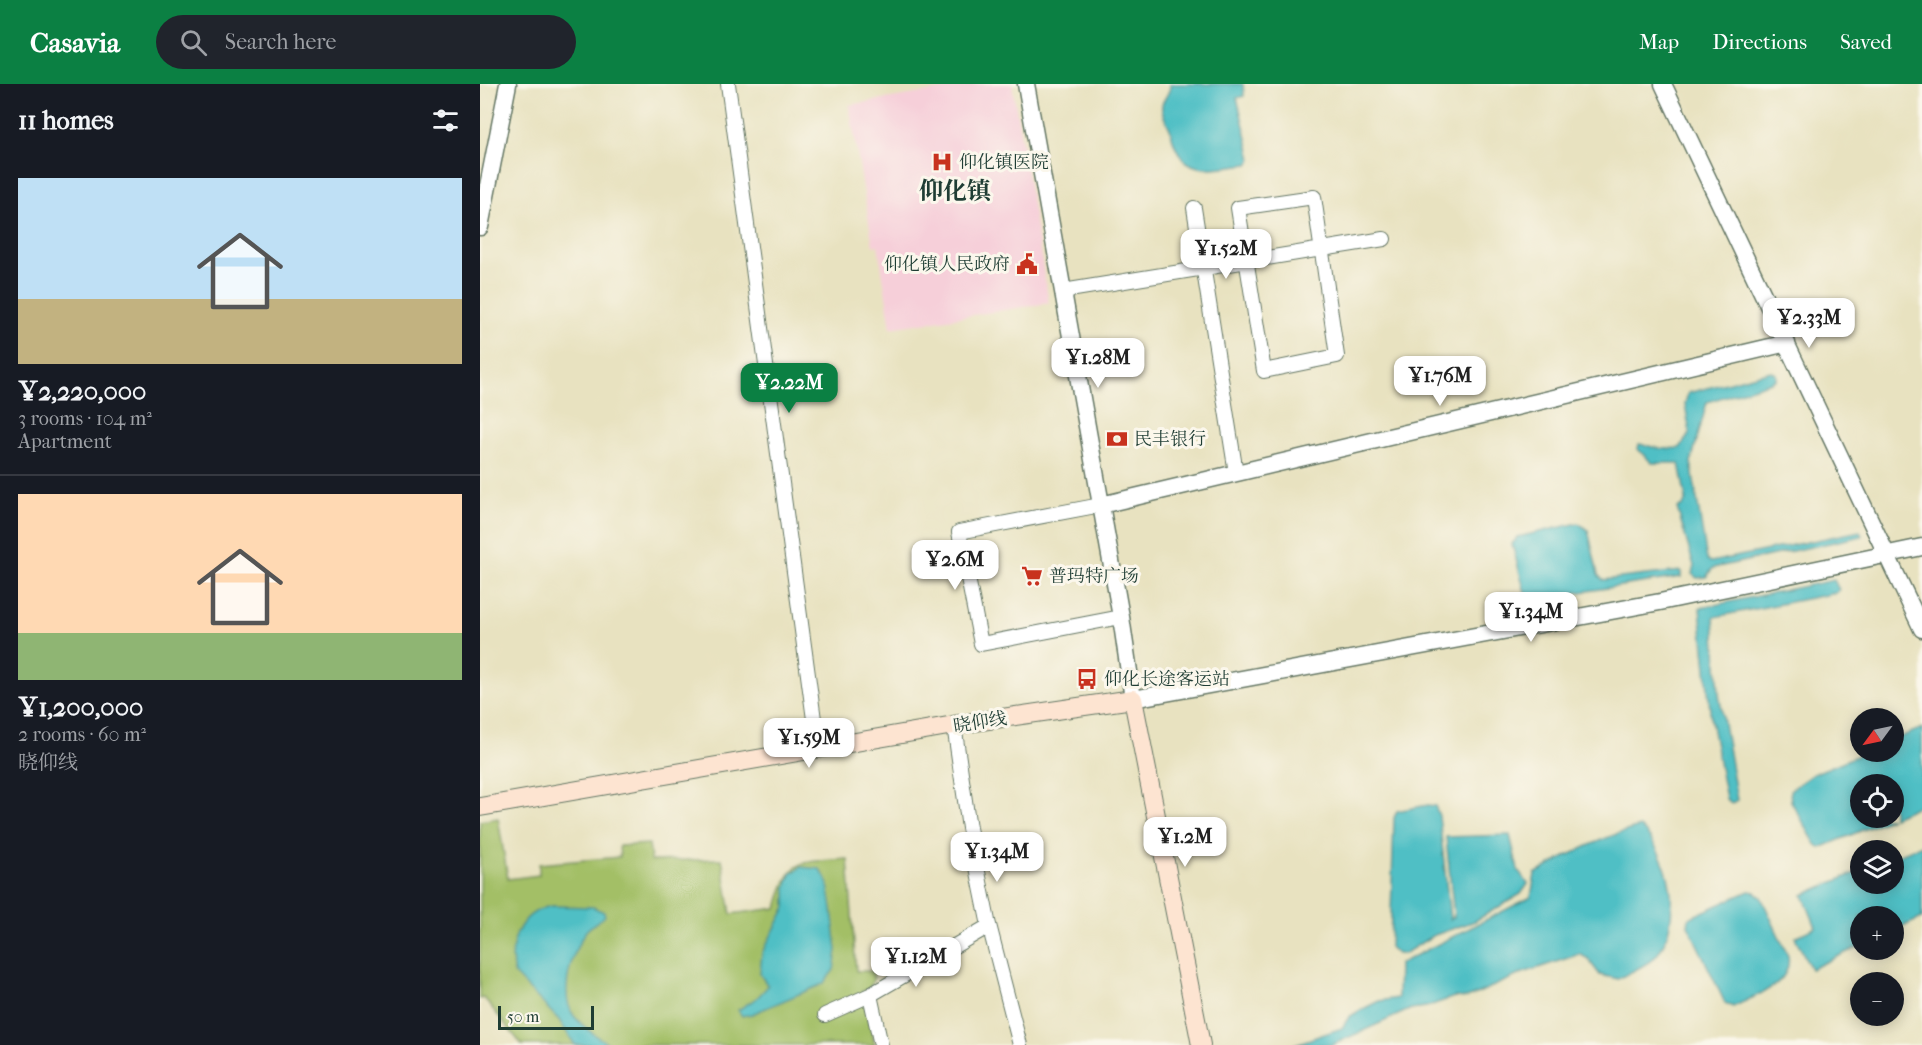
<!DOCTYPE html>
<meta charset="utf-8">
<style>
:root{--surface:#171b24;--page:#20242c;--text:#f1f3f6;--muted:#9ea1a6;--line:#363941;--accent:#0b8043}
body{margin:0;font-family:"IM FELL French Canon","Noto Serif SC",serif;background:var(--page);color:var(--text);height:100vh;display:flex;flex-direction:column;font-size:22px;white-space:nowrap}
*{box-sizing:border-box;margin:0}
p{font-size:20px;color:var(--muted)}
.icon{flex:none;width:33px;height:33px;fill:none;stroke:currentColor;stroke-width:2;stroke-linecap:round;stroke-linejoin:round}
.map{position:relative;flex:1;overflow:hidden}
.details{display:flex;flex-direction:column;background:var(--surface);width:480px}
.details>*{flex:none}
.needle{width:39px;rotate:237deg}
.fabs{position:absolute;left:1370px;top:624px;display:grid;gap:12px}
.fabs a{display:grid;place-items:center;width:54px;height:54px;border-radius:50%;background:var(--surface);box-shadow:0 3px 15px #0003;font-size:30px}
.scale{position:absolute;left:18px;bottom:15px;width:96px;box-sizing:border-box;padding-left:6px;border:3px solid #1f3d34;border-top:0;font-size:16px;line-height:21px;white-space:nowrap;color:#1f3d34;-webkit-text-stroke:4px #fbf7ec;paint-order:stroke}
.price{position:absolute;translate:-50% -51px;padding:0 14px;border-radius:12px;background:#fff;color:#222;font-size:20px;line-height:39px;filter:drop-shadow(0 2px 3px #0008)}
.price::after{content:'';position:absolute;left:50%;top:36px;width:18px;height:14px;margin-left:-9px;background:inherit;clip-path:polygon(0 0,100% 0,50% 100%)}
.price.selected{background:var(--accent);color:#fff}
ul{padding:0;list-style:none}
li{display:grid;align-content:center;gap:12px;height:318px;padding:0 18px}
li+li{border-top:2px solid var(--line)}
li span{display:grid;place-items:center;height:186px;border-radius:0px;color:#555}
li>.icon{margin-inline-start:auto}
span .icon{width:108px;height:108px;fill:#fffc;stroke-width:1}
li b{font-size:26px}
h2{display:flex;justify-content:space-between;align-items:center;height:72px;padding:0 18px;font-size:26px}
header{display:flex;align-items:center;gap:36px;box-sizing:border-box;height:84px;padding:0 30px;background:var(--accent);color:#fff}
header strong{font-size:28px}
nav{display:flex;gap:33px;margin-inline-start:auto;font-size:21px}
.search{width:420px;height:54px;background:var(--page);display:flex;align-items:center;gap:15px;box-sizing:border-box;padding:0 21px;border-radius:33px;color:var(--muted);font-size:22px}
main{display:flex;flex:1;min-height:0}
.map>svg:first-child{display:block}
</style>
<header>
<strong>Casavia</strong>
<div class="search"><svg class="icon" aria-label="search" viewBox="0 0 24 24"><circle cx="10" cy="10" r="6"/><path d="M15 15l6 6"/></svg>Search here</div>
<nav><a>Map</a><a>Directions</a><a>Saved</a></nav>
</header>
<main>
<section class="details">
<h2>11 homes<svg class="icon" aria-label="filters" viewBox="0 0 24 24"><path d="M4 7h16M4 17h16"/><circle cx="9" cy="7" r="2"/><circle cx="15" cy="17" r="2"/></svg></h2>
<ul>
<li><span style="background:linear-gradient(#bfe0f5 65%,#c2b280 0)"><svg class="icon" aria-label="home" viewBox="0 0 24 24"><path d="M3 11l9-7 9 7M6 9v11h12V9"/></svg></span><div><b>¥2,220,000</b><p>3 rooms · 104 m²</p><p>Apartment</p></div></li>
<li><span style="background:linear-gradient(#ffd9b3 75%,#8fb573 0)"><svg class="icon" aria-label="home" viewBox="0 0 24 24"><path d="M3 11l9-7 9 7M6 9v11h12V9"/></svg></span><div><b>¥1,200,000</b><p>2 rooms · 60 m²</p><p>晓仰线</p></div></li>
</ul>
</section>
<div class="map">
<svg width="1442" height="961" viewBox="0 0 1442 961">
<rect width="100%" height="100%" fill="#fbf7ec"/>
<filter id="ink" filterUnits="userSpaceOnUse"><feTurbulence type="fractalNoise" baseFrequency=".0167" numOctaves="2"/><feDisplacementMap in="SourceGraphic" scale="12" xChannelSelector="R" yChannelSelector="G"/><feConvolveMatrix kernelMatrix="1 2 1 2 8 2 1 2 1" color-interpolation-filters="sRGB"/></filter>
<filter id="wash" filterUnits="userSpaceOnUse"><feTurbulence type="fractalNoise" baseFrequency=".008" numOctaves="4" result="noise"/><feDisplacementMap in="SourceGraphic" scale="24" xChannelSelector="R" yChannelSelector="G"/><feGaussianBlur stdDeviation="1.35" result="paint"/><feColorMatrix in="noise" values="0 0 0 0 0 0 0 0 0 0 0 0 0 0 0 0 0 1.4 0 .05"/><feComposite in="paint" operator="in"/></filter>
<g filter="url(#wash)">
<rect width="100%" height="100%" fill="#e8e2c0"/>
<path fill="#f6cfd9" d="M495,0H532L569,219L411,244L398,161L393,162L369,21Z"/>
<path fill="#a3bf66" stroke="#617e4d" stroke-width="1.5" d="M18,734L28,795L59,791V780L140,773L139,762L169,760L171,777L242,775L251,830L297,824C311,771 319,779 368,775L376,887H391L394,893L389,906L382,907L395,961H42L4,914L0,915V737Z"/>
<path fill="#50bfc5" stroke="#387e7c" stroke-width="1.5" d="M690,0H763L764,12L757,14L772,75L768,80C730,84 701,95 691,48C689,39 680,31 682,21C683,14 691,9 690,0Z
M1291,287L1296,290V295L1291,298L1227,318L1211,378L1227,476L1231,478L1380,447L1382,452L1233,484L1226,493L1217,494L1212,490L1214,482L1197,424L1203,422L1206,415L1199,379H1172L1158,365L1159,360L1182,365L1200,364L1210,349L1205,320L1208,309Z
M1098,439L1108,446L1118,491L1123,496L1201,487V493L1047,516L1032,460L1038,453Z
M1354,496L1359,506L1356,509L1234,533L1239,610L1257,716L1252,719L1246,715L1231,636L1220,524Z
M1442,644V720L1413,733V700H1380V734H1411L1340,764L1335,759L1311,717L1310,706L1333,690L1386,668H1413V656Z
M948,721L955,722L959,732L970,835L974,833L966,753L1030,751L1038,786L1048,800L1041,810L995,837L952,852L924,870H917L910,863L914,734L917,727Z
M1160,743C1191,772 1204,834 1177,871C1169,881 1149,888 1138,895L1120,891L1108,875L1100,870L1043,889L987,914L974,913L946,923L931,925L852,961H813L862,944L869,933L879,927L899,917L918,914L919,880L1051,813L1055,790C1089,770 1122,753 1160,743Z
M1442,761V834L1413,847V832H1380V862L1331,885L1315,853L1336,843L1323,811L1380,787V800H1413V773Z
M321,783L340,785L347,796L351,817L357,866L354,886L343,900L272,930L262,932L258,926L277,914L288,902L280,890L282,869L306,823V803L311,790Z
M1269,807L1275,808L1281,813L1308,872C1313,901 1274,912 1253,923L1245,919L1208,841L1209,834Z
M72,822L113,823L124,828L125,832C119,837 111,841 106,847C92,868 78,910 94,932C104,944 118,954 131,961H95L79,936L34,890C28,860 38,828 72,822Z"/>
</g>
<g filter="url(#ink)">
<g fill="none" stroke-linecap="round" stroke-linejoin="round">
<defs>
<path id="minor" d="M248,0L338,665
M834,113L857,272L784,287L758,124Z
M714,124L756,389
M583,207L904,155
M621,421L479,448L501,560L641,533
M474,641L489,744L508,837L540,961
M390,911L401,961
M345,931L390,911L509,842"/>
<path id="tertiary" d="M546,0L641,533L653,615L1180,518L1442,463
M1183,0L1442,545
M0,143L28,0
M621,421L1307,259"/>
<path id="secondary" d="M0,723L474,641L653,615L721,961"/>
</defs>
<use href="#minor" stroke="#657765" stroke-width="16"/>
<use href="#tertiary" stroke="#657765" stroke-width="19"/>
<use href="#secondary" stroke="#657765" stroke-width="20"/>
<use href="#minor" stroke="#fff" stroke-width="14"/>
<use href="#tertiary" stroke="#fff" stroke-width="16"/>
<use href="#secondary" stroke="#fde4d1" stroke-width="18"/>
</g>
</g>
<defs>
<symbol id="hospital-bare" viewBox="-9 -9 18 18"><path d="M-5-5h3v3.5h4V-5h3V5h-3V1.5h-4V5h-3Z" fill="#c8321e" stroke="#fbf7ec" stroke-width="2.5" paint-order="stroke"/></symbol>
<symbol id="civic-bare" viewBox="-9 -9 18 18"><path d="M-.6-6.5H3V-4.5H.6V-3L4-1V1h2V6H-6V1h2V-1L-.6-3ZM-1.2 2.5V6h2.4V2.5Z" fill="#c8321e" stroke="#fbf7ec" stroke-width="2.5" paint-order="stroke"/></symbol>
<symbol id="bank-bare" viewBox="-9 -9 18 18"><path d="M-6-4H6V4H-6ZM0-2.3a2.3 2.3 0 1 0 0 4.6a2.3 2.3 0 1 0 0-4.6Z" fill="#c8321e" stroke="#fbf7ec" stroke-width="2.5" paint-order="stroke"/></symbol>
<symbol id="supermarket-bare" viewBox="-9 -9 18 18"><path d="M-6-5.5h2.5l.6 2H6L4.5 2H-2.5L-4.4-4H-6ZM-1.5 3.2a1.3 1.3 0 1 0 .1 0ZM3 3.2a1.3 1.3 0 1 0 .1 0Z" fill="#c8321e" stroke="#fbf7ec" stroke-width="2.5" paint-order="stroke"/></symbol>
<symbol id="bus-bare" viewBox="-9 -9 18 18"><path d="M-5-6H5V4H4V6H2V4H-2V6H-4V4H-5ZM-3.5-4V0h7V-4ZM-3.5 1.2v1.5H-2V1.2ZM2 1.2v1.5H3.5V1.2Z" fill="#c8321e" stroke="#fbf7ec" stroke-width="2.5" paint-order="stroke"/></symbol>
</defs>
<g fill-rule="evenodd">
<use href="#hospital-bare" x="447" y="63" width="30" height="30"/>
<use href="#civic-bare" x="532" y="165" width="30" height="30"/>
<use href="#bank-bare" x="622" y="340" width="30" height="30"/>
<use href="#supermarket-bare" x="537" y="477" width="30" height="30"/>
<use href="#bus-bare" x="592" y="580" width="30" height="30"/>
</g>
<g text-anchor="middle" stroke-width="6" stroke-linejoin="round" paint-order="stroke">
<g font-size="18" fill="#1f3d34" stroke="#fbf7ec" text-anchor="start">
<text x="479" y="84">仰化镇医院</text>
<text x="530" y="186" text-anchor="end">仰化镇人民政府</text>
<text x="654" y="361">民丰银行</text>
<text x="569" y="498">普玛特广场</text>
<text x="624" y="601">仰化长途客运站</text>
</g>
<g font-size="18" fill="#1f3d34" stroke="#fbf7ec">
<text transform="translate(500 638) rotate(-9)" y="6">晓仰线</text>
</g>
<g font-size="24" font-weight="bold" fill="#1f3d34" stroke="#fbf7ec">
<text x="475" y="115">仰化镇</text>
</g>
</g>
</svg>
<div class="fabs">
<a><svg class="needle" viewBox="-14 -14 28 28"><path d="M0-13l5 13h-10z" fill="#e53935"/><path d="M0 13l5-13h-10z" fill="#9ea1a6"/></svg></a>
<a><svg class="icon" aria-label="locate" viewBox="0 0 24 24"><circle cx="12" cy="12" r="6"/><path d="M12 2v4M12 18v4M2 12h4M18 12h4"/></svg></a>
<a><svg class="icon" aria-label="layers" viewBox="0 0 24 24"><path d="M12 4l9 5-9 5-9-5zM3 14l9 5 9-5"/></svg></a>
<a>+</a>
<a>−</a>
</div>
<div class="scale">50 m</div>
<b class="price" style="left:746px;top:196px">¥1.52M</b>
<b class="price" style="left:1329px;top:265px">¥2.33M</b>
<b class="price" style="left:618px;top:305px">¥1.28M</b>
<b class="price" style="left:960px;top:323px">¥1.76M</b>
<b class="price selected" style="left:309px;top:330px">¥2.22M</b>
<b class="price" style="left:475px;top:507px">¥2.6M</b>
<b class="price" style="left:1051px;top:559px">¥1.34M</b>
<b class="price" style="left:329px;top:685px">¥1.59M</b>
<b class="price" style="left:705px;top:784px">¥1.2M</b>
<b class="price" style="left:517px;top:799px">¥1.34M</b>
<b class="price" style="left:436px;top:904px">¥1.12M</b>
</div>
</main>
